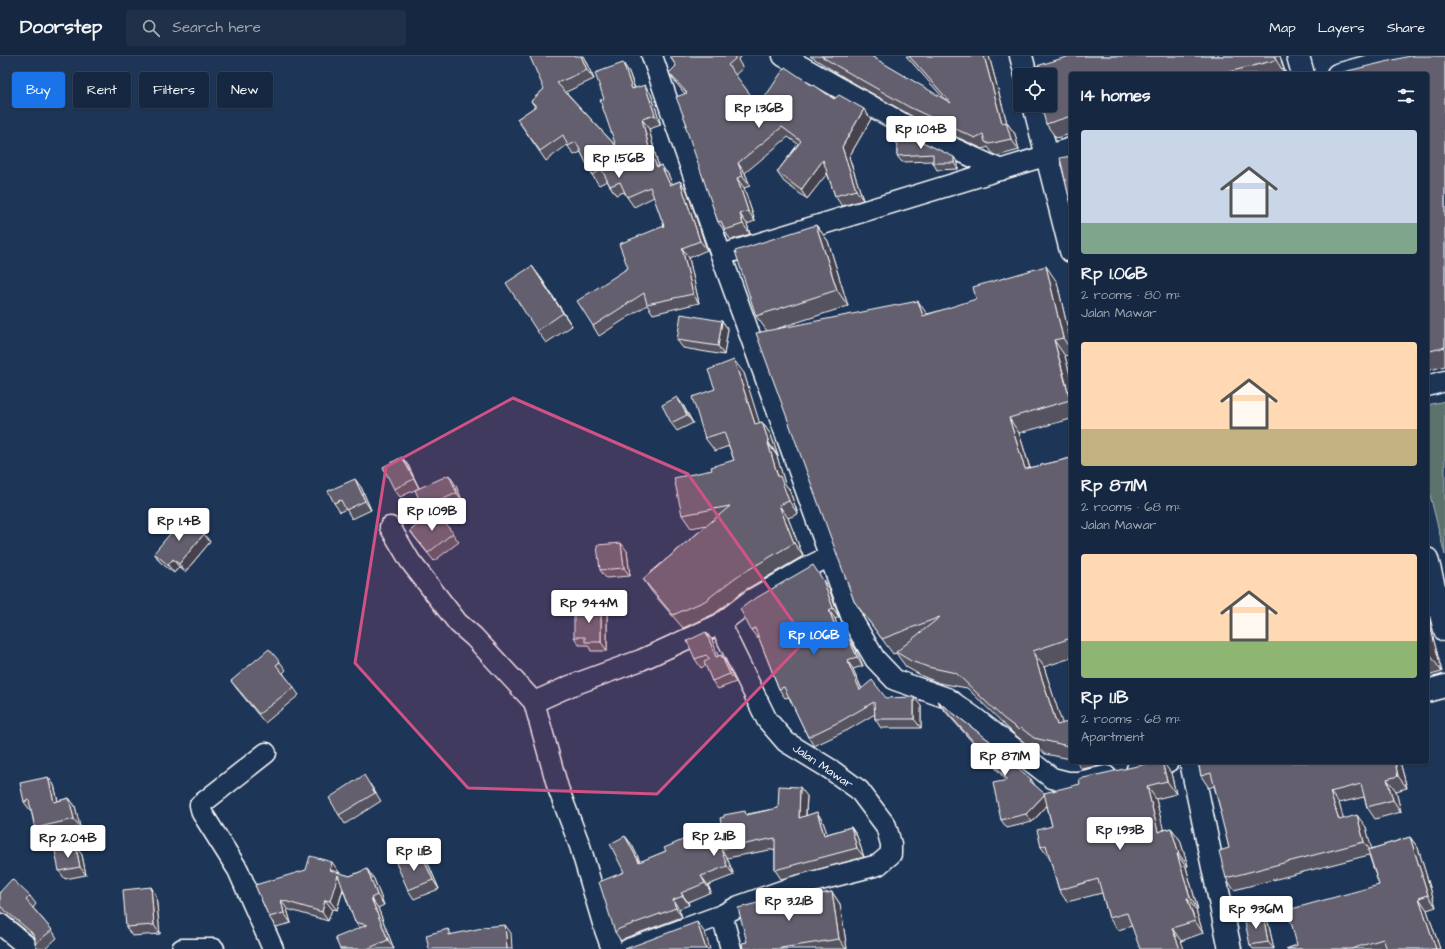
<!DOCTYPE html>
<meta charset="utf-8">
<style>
:root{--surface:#162841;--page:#1f3048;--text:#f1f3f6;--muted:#9ea6b1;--line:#35445a;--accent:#1a73e8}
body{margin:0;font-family:"Architects Daughter",sans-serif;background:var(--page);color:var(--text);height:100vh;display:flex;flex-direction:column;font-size:15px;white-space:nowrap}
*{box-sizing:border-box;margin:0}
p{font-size:13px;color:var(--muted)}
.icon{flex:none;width:22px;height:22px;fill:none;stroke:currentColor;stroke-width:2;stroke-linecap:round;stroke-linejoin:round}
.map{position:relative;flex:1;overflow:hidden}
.side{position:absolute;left:1069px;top:16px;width:360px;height:692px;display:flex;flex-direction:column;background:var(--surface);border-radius:4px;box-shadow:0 1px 3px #0004,0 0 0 1px var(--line)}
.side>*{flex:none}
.top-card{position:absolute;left:12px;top:16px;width:380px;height:36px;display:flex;gap:8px}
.buttons{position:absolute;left:1013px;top:12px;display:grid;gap:8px}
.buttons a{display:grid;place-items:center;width:44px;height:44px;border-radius:4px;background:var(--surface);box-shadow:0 1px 3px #0004,0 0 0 1px var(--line);font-size:20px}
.price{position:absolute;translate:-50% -34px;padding:0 9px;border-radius:4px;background:#fff;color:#222;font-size:13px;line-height:26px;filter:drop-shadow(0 1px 2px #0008)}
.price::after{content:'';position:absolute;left:50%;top:24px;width:12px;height:9px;margin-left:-6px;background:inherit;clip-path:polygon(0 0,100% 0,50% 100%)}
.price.active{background:var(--accent);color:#fff}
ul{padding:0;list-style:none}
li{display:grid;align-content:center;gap:8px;height:212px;padding:0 12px}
li span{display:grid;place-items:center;height:124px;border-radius:4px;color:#555}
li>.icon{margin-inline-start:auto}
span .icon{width:72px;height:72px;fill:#fffc;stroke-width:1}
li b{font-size:17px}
h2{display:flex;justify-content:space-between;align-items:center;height:48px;padding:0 12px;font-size:17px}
.tag{padding:0 14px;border-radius:4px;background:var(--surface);box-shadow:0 1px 3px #0004,0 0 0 1px var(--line);font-size:14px;line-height:36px}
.tag.active{background:var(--accent);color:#fff}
header{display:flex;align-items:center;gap:24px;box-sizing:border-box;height:56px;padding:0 20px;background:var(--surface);border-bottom:1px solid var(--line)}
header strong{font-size:19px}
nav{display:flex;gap:22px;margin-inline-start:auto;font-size:14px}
.search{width:280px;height:36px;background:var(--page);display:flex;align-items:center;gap:10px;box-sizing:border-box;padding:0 14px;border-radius:4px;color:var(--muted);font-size:15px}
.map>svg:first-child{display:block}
</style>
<header>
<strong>Doorstep</strong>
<div class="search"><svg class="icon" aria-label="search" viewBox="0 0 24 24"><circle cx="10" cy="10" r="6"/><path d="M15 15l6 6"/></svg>Search here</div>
<nav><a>Map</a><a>Layers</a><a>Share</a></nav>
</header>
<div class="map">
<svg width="1445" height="893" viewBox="0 0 1445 893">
<rect width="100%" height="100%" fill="#1d3557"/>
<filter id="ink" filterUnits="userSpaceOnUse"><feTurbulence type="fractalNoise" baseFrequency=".025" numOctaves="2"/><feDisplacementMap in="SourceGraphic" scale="8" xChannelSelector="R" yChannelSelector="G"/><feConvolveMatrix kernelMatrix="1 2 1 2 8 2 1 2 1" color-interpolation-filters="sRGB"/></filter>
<g filter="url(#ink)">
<path fill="#5b726d" stroke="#adb8b6" d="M1445,345V499L1427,427V349Z"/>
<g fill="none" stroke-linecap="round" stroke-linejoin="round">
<defs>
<path id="minor" d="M652,0L721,199L853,565L875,603L895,624L947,642L975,662L1052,722L1068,726H1078L1106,720
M783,0L912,73L1001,114
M1337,18L1402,0
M721,199L1071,92
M1427,330L1445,325
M390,471L410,505L458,567L474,581L534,646L570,630L641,604L720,568
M534,646L558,732L580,790L604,871L612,893
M266,697L200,749L202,757L238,814L273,893
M1137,713L1168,706
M0,868L30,893
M182,893H214
M629,893L722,859
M731,893L722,859L739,850L793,831L878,809L891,798V788L886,770L859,734L830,713L786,686L767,664L720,568L751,544L804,513L830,500"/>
<path id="tertiary" d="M1191,706L1230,893"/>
<path id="primary" d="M1021,0L1026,19
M1034,49L1071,195
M1427,635L1445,630"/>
<path id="trunk" d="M1298,0L1303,18
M1427,503L1445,574"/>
</defs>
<use href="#minor" stroke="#fff" stroke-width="23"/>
<use href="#tertiary" stroke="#fff" stroke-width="25"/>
<use href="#primary" stroke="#fff" stroke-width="25"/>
<use href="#trunk" stroke="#fff" stroke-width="25"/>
<use href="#minor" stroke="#1d3557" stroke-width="20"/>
<use href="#tertiary" stroke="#1d3557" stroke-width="22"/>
<use href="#primary" stroke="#1d3557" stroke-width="22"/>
<use href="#trunk" stroke="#1d3557" stroke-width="22"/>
</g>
<path fill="#55525f" stroke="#fff" d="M583,0L594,23L566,36L616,90L604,43L623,7L629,16L635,32L651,38L661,69L649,73L657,105L659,110L661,109L668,118L672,128L680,125L687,135L707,194L689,202L699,247L653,258L647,249L599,280L593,270L628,212L664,170L654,141L634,151L627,141L624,136L616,139L610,130L607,125L599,129L592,119L581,96L574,99L567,89L546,105L517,63L535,51L531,45L544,33Z
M670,0H742L738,4L743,12L735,19L759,50L813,30L871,63L849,101L863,144L842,150L835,140L827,117L807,143L784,126L777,116L798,88L788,81L745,117L750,130L744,132L755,165L747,168L750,178L731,184L718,166L687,69L685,38L676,27L669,17L676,10Z
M810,0H871L946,45L906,0H989L1007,67L1015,78L1019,94L997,100L993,98L988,91L983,93L917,63L845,22Z
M1070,0H1280L1286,18H1071V78L1056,82L1046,68Z
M1445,0V310L1427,315V18Z
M897,80L958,107V113L937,114L933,107V105L902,106L897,100Z
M816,169L828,185L848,250L776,273L927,258L1057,226L1071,287V298L1065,300L1071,323V363L1019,377L1030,412L1071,402V602L1044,611L1062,668L1071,665V703L1045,698L1032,687L1029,690L1014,678L967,632L939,627L922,620L906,611L896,597L893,598L854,545L767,275L756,260Z
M541,222L572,270L546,287L537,275Z
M722,265L728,273L724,299L683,292L677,284Z
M744,317L759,367L762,366L771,379L778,400H777L785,428L789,433L798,458L788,462L803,500L745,534L714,558L683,572L652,536L643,523L707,469L691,472L682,459L712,414L734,404L729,390L715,395L705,382L715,333Z
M683,349L693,367L677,375L671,367Z
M408,409L419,432L400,441L394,433Z
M455,428L463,446L437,457L459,486L434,505L416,483L410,475L429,460L423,452Z
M361,431L371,454L352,463L346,453L340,456L334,447Z
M204,478L210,486L185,516L179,511L174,517L160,506L154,497Z
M627,495L630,520L606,522L600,514Z
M829,533L839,561L835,563L843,585L849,583L855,592L863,610L853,613L862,633L886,642L921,650V672H881L875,663V658L848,674L814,690L808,681L789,641L785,642L779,633L759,582L758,583L751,574Z
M607,557V595H591L588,589H579L574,581Z
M1427,558L1442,616L1427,620Z
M706,576L712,584L718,600L721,599L727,608L736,626L718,633L712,625L706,609L701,612L695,603Z
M280,606L286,614L283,617L299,639L265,667L237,633L231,625Z
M937,645L1007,698L1012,706H1011L1044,738L1171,717L1176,738L1156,743L1163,774L1171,772L1180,784L1188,810L1186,811L1198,854H1196L1203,877L1181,885L1132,870L1118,874L1109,862L1102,837L1067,846L1059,834L1050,803L1041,791L1052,770L1047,750L1032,766L1007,772L1001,764L1006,724L943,653Z
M1076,706H1116L1082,713Z
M1198,706H1400L1407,732L1396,735L1401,756L1375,763L1367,751L1364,741L1339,747L1343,763L1366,771L1371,793L1410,781L1418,792L1436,851L1427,854L1440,893H1286L1297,889L1379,829L1369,799L1234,834L1226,822L1229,792L1221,756L1214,730L1209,732L1201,720Z
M48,721L54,729L58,745L69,742L75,750L80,771L41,780L35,772L31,754H30L24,746Z
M370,728L381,745L345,768L339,759Z
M807,740L806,760L817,756L823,766L827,778L851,771L857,780L864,801L781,823L775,814V793L727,802L734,819L708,829L711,836L688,846L689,849L679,853L682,861L625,882L621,885L615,876L624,816L625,780L632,789L640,806L666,795L748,758L778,752Z
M76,791L82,799L86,819L65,823L59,815Z
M427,805L439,833L414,843L408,834Z
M367,813L374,823L384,849L378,852L394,893H340L360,872L355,866L343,834L337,854L332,853L328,865L287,853L291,867L276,871L269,861L255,829L339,816V817L350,820Z
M151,831L156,840L160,878L132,880L126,871Z
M0,836L30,840L36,848L33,852L52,874L57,882L45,893H38L35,888V882L7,859L2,857H0Z
M832,836L840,848L847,893H743L747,886L799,841Z
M1263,858L1268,866L1274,893H1253L1250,889Z"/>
<path fill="#45424d" stroke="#fff" d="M581,0H583L594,23L587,14Z
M984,0H989L1007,67L1015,78L1019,94L1011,83L1002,67Z
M1274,0H1280L1285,18L1276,4Z
M623,7L629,16L638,43L632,33Z
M645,29L651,38L661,69L655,59Z
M864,53L871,63L849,101L863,144L856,134L842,91Z
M642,63L649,73L657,105L663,120L657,111L650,96Z
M954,101L958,107V113L954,107Z
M823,104L830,114L807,143L801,134Z
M738,107L745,117L750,130L743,120Z
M661,109L668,118L677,138L670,129Z
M737,122L744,132L755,165L748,155Z
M680,125L687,135L707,194L700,185Z
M740,158L747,168L750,178L743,168Z
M816,169L828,185L848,250L837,234Z
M682,192L689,202L699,247L693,238Z
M532,210L541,222L572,270L563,257Z
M1046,210L1057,226L1071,287V294L1063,282Z
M918,245L929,261L923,260Z
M722,265L728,273L724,299L718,290Z
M1054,284L1065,300L1071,323V345Z
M734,304L744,317L764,381L755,368Z
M677,341L683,349L693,367L687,359Z
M1009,362L1019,377L1035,429L1025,413Z
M762,366L771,379L778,400L769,387Z
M768,387L777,400L785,428L789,433L798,458L789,445L778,421Z
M402,401L408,409L419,432L414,423Z
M449,419L455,428L463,446L457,437Z
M355,423L361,431L371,454L365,445Z
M779,449L788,462L803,500L794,487Z
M204,478L210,486L185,516L179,508Z
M621,487L627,495L630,520L624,512Z
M173,503L179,511L174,517L168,509Z
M823,524L829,533L839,561L833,552Z
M601,548L607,557V595L601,586Z
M829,554L835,563L847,595L841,586Z
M1427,558L1442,616L1431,600L1427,586Z
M706,576L712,584L722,610L716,601Z
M849,583L855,592L863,610L857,601Z
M1033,595L1044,611L1068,685L1057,669Z
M721,599L727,608L736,626L730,618Z
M847,604L853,613L866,643L860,634Z
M914,641L921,650V672L914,663Z
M1162,706H1163L1171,717L1176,738L1167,725Z
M1395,706H1400L1407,732L1398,720Z
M48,721L54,729L60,754L54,746Z
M1031,723L1036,731L1030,725Z
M1387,723L1396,735L1401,756L1393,744Z
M1147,730L1156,743L1167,788L1158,776Z
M800,731L807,740L805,771L799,762Z
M1330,736L1339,747L1347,776L1339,764Z
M1045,738L1050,746L1032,766L1026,758Z
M69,742L75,750L80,771L74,763Z
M817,756L823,766L831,788L824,779Z
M1357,759L1366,771L1373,798L1364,786Z
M851,771L857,780L864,801L857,792Z
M1171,772L1180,784L1188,810L1179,798Z
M625,780L632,789L645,815L639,806Z
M1410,781L1418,792L1436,851L1428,839Z
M76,791L82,799L86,819L80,811Z
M721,793L727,802L734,819L727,810Z
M421,797L427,805L439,833L433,824Z
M1177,798L1186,811L1198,854L1190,841Z
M332,806L339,816L338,820L344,829L337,854L330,845V814Z
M367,813L374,823L384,849L377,839Z
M701,820L708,829L711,836L705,827Z
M151,831L156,840L160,878L154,869Z
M832,836L840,848L847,893H846L839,883Z
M681,837L688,846L689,849Z
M371,842L378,852L394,893L388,884Z
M1187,842L1196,854L1203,877L1195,865Z
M1419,842L1427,854L1440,893H1436Z
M281,844L287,853L291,867L284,857Z
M325,844L332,853L328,865L322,856Z
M673,844L679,853L682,861L676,852Z
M1263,858L1268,866L1274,893L1268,886Z
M697,866L705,877L710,893H706Z
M505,869L511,877L512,893H507Z
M1172,872L1181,885L1184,893H1180Z
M448,873L453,881L449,879Z"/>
<path fill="#635f6e" stroke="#fff" d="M531,0H581L587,14L557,27L616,90L600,44L604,43L595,17L623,7L632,33L645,29L655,59L642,63L650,96L657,111L661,109L670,129L680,125L700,185L682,192L693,238L647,248L644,237L593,270L577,245L628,212L619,188L664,170L650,131L627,141L620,126L610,130L602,114L592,119L576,86L568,90L563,79L540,95L517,63L536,50L531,45L544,33L530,1Z
M670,0H734L736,2L728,9L759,50L785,11L813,30L814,29L834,43L839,39L864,53L842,91L856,134L835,140L823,104L801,134L777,116L801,85L782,71L738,107L743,120L737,122L748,155L740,158L743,168L725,174L721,165L718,166L685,69H687L676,41L687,37L669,17L676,10Z
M821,0H871L951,47L909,0H984L1002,67L1006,66L1011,83L989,88L985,86L983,78L975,82L909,51L837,10Z
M1070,0H1274L1276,4L1221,18H1071V60L1046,68L1041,49H1050V19H1032L1030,12Z
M1410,0H1445V291L1427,296V18H1335Z
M908,79L954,101V107H933V98L897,100V80Z
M1071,100V140L1069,141L1060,102Z
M816,169L837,234L756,260L735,195Z
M532,210L563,257L537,275L506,227Z
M1046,210L1063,282L1054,284L1070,344L1009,362L1025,413L1071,402V582L1033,595L1057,669L1071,665V698L1068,690L1034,682L1021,672L1019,674L1003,662L956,617L928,611L911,605L896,596L940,561L882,583L854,545L756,277L918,245L923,260L976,243L973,231Z
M681,258L722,265L718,290L677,284Z
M734,304L755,368L762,366L769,387H768L778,421L780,420L789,445L779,449L794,487L736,521L705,545L673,559L643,523L730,450L682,459L674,422L712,414L711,411L734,404L724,376L705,382L692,341L715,333L708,314Z
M677,341L687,359L671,367L662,349Z
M402,401L414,423L394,433L383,411Z
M449,419L457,437L423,452L415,434Z
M355,423L365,445L346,454L341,444L334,447L328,435Z
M435,455L453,477L428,497L410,475Z
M184,461L204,478L179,508L173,503L168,509L154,497Z
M621,487L624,512L600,514L597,489Z
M813,509L823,524L833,552L829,554L841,586L849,583L857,601L847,604L860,634L872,624L886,642L914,641V663H875L874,646L841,665L808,681L784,631L779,633L755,572L751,574L740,553L751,545Z
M586,548H601V586H585V581H574V556L586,557Z
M706,576L716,601L721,599L730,618L712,625L704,606L710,603L706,599L695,603L687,585Z
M1427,586L1431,600L1427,601Z
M269,593L280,606L276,609L294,631L259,658L231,625Z
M937,645L1007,698L1004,700L1031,723L1030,725L1045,738L1026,758L1001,764L993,727L1008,724Z
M1155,706H1162L1167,725L1147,730L1158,776L1171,772L1179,798H1177L1190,841L1187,842L1195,865L1172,872L1180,893H1140L1127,857L1109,862L1098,823L1059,834L1046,789L1041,791L1037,774L1052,770L1044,737L1080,728L1079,723Z
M1198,706H1395L1398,720L1387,723L1393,744L1367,751L1361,728L1330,736L1339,764L1357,759L1364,786L1226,822L1219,795L1229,792L1220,756H1221L1211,717L1201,720Z
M364,719L375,737L339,759L329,742Z
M48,721L54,746L69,742L74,763L35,772L29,744L24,746L20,727Z
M779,730L800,731L799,762L817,756L824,779L851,771L857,792L775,814V782L721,793L727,810L701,820L705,827L681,837L683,840L673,844L676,852L619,873L615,876L599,826L624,816L610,788L625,780L639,806L666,795L664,792L692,780L691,778L721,767L720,762L724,761V759L745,755L746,759L778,752Z
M1410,781L1428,839L1419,842L1436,893H1387L1383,883L1351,893H1286L1297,889L1288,854L1379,829L1368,794Z
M76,791L80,811L59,815L55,795Z
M421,797L433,824L408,834L396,807Z
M310,800L332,806L330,814L350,820L367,813L377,839L371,842L388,884L367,893H340L335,882L367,869L355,866L338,819L330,845L325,844L322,856L281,844L284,857L269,861L255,829L306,814Z
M12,823L30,840L26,844L52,874L35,888V881L31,876L0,850V836Z
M151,831L154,869L126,871L123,834Z
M832,836L839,883L781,892L782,893H743L742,887L747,886L738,852L796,837L797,842Z
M1263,858L1268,886L1250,889L1244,862Z
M697,866L706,893H625Z
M505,869L507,893H455V892L452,893H429L426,879L448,873L449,879L482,872V871Z"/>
</g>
<path fill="#d15284" fill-opacity="0.2" stroke="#d15284" stroke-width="3" stroke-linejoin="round" d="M513,342L688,418L806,584L657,738L468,732L355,607L386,411Z"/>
<g text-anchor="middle" stroke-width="3" stroke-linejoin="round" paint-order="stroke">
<g font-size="12" fill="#fff" stroke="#1d3557">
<text transform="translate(823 710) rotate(34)" y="4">Jalan Mawar</text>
</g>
</g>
</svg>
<div class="buttons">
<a><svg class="icon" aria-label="locate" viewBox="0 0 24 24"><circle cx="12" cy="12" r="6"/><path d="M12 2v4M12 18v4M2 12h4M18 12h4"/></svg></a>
</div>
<b class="price" style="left:759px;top:73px">Rp 1.36B</b>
<b class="price" style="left:921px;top:94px">Rp 1.04B</b>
<b class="price" style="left:619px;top:123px">Rp 1.56B</b>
<b class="price" style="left:432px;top:476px">Rp 1.09B</b>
<b class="price" style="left:179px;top:486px">Rp 1.4B</b>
<b class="price" style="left:589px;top:568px">Rp 944M</b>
<b class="price active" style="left:814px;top:600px">Rp 1.06B</b>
<b class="price" style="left:1005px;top:721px">Rp 871M</b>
<b class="price" style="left:1120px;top:795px">Rp 1.93B</b>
<b class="price" style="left:714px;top:801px">Rp 2.11B</b>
<b class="price" style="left:68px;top:803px">Rp 2.04B</b>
<b class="price" style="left:414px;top:816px">Rp 1.1B</b>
<b class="price" style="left:789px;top:866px">Rp 3.21B</b>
<b class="price" style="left:1256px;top:874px">Rp 936M</b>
<div class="top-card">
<a class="tag active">Buy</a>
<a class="tag">Rent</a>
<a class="tag">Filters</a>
<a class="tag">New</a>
</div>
<section class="side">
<h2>14 homes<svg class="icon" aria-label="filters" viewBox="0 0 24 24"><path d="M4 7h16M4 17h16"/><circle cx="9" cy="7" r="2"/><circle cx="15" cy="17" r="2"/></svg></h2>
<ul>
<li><span style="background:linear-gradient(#c9d6e8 75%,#7fa58c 0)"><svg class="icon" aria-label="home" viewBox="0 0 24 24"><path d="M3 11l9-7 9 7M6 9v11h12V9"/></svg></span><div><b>Rp 1.06B</b><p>2 rooms · 80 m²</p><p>Jalan Mawar</p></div></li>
<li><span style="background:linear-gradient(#ffd9b3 70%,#c2b280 0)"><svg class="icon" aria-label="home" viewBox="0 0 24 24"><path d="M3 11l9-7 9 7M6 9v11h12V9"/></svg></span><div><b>Rp 871M</b><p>2 rooms · 68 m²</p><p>Jalan Mawar</p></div></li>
<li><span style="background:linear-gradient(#ffd9b3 70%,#8fb573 0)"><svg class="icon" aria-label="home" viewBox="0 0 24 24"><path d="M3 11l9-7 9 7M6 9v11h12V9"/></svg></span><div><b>Rp 1.1B</b><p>2 rooms · 68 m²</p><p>Apartment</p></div></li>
</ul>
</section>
</div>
